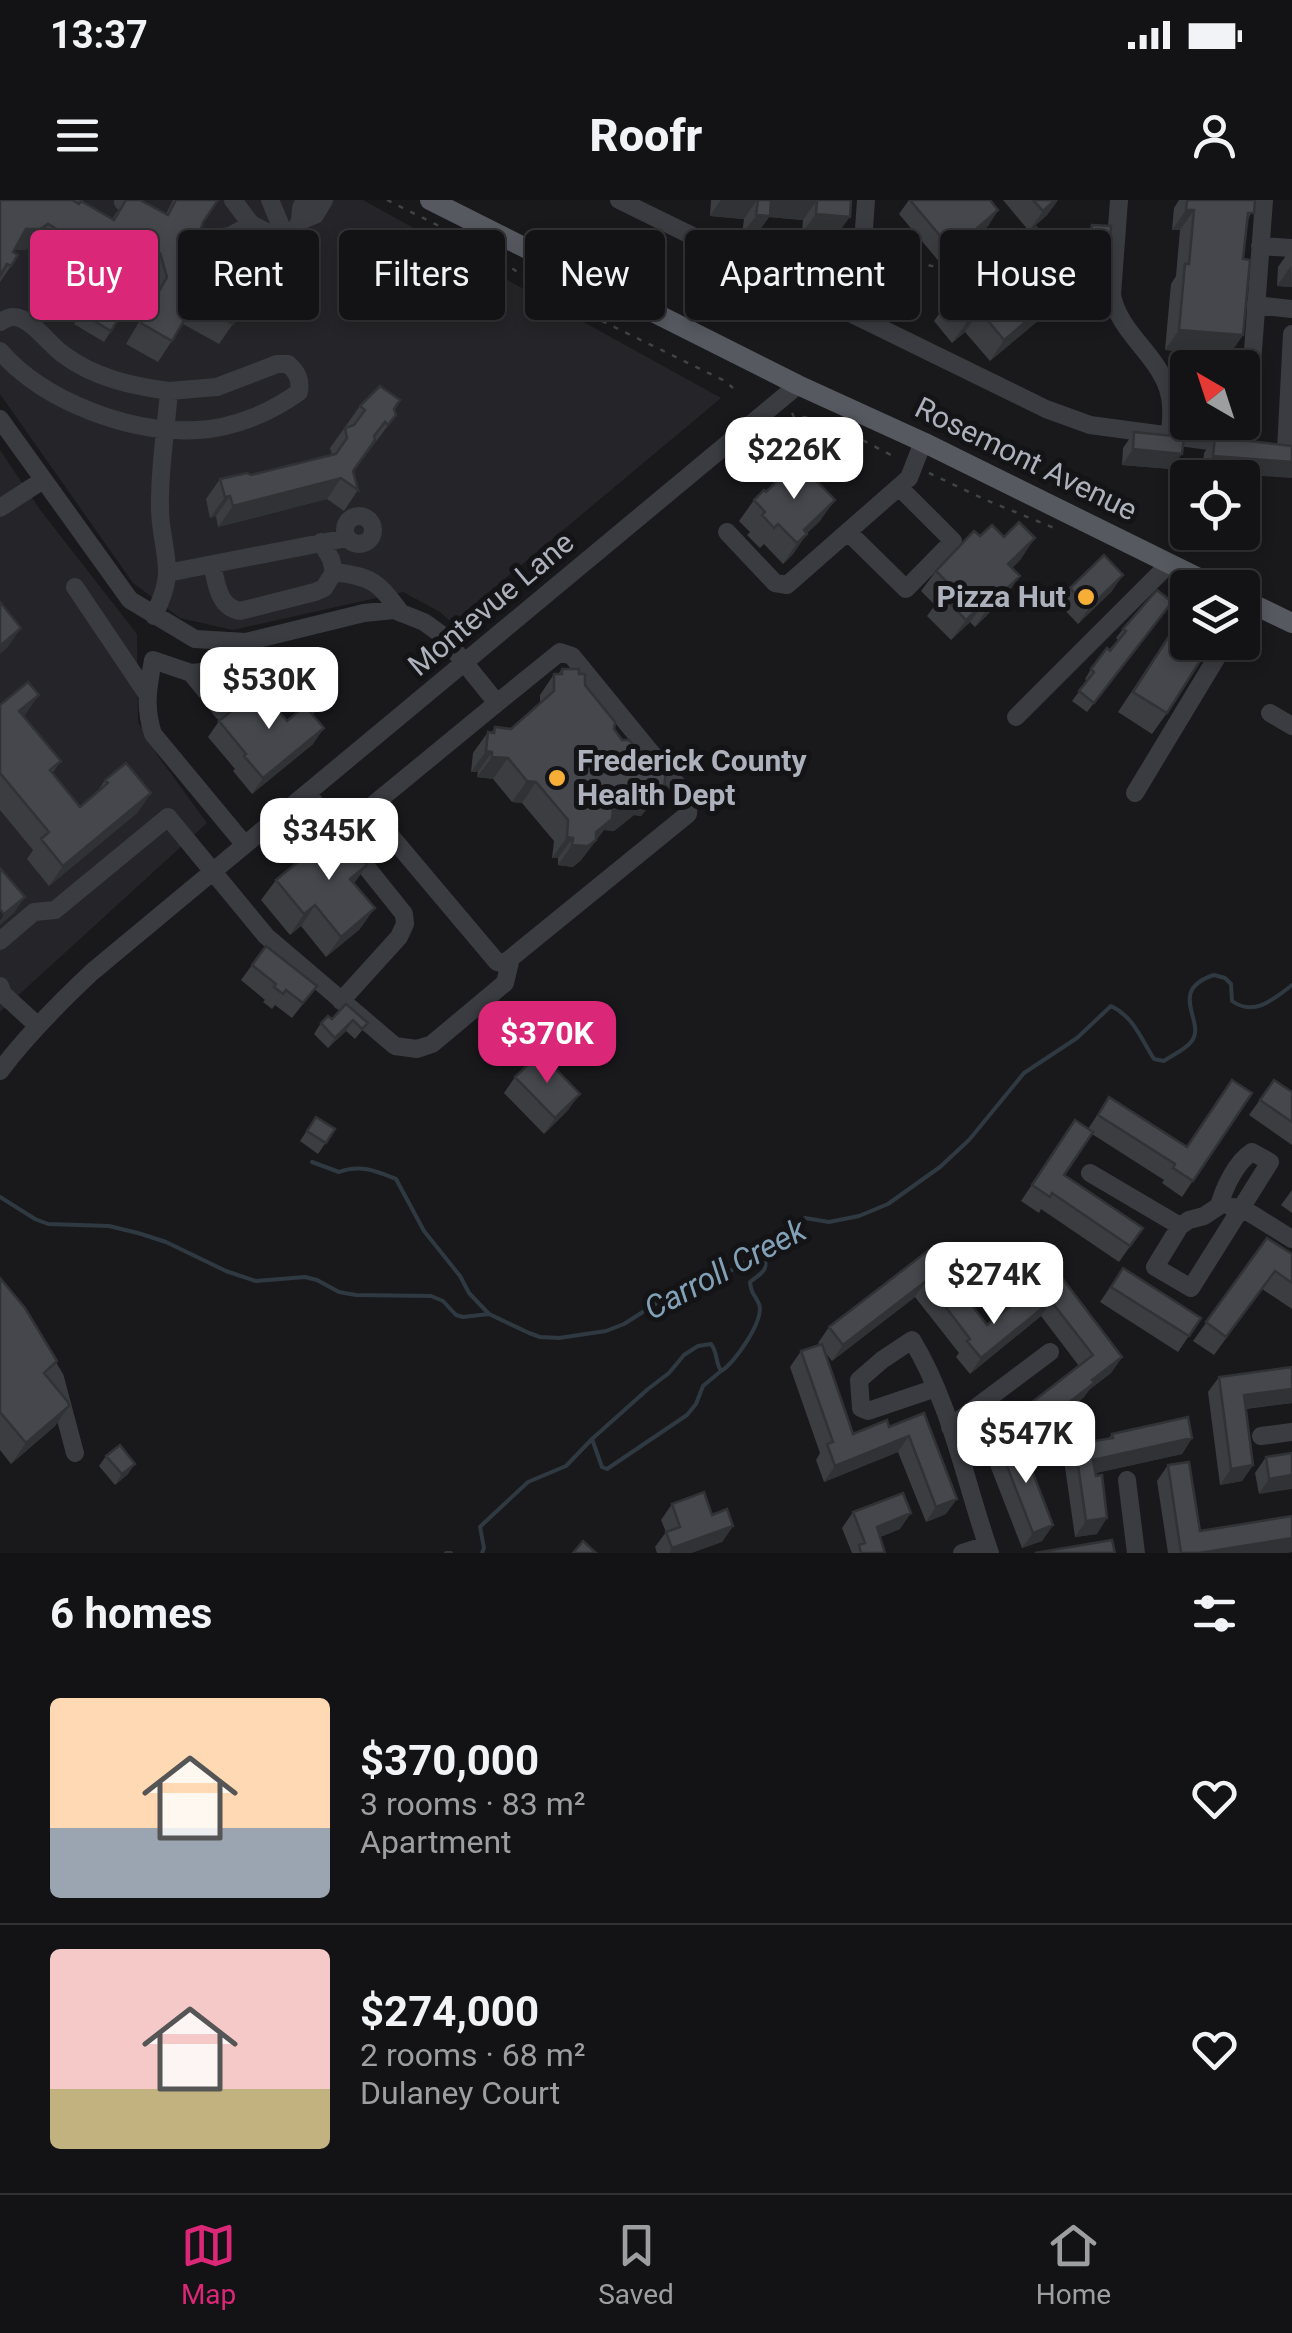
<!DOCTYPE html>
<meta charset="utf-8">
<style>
:root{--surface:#131315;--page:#202022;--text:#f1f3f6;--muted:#9d9ea0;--line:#323234;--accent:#db2777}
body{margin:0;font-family:Roboto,sans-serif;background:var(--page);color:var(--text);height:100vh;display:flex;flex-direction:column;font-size:38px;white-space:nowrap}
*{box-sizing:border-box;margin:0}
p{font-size:32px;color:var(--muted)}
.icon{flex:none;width:55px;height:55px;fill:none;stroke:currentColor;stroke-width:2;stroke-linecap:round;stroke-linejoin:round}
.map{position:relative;height:1353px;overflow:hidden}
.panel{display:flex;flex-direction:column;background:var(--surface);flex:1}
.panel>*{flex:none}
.hud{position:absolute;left:30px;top:30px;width:1232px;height:90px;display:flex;gap:20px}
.needle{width:65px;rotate:321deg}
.controls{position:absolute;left:1170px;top:150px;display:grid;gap:20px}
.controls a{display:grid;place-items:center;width:90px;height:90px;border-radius:10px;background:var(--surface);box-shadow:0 5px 15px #0003,0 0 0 2px var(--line);font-size:50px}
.price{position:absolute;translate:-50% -85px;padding:0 22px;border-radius:20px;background:#fff;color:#222;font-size:32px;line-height:65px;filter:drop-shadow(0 2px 5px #0008)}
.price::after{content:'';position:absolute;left:50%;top:60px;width:30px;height:22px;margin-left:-15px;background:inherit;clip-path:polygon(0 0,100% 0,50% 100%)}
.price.on{background:var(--accent);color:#fff}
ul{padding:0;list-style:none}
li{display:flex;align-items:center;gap:30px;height:250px;padding:0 50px}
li+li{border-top:2px solid var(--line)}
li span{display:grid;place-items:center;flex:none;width:280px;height:200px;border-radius:10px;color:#555}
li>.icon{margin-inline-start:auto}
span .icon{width:120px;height:120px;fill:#fffc;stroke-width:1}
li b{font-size:42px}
h2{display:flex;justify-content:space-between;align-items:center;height:120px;padding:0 50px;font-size:42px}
.pill{padding:0 35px;border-radius:10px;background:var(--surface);box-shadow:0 5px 15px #0003,0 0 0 2px var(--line);font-size:35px;line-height:90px}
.pill.on{background:var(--accent);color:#fff}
.status{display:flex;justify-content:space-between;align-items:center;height:70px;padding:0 50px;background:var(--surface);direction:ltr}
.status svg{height:28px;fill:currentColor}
header{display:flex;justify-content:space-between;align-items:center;height:130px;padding:0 50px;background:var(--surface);font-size:45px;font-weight:800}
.tab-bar{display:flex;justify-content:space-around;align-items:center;height:140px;border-top:2px solid var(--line);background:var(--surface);font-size:28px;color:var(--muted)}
.tab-bar a{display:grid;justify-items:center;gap:5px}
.tab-bar .on{color:var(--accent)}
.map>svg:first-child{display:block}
</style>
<div class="status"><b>13:37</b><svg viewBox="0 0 49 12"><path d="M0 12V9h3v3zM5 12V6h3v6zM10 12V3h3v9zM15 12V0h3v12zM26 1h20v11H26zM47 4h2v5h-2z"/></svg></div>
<header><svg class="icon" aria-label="menu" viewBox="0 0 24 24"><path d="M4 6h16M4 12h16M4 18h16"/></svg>Roofr<svg class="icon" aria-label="person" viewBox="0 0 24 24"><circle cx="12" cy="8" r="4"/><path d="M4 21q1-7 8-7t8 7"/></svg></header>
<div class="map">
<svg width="1292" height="1353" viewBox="0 0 1292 1353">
<rect width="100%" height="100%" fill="#19191c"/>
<path fill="#252529" d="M0,0H363L721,198L452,423L440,412L403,392L233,430L180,418L133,383L0,194Z
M0,250L41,311L137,434L138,522L158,556L207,623L0,812Z"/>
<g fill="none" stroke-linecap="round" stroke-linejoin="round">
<path stroke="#2f3941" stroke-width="4" d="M312,962L339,972C360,964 376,971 396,979L424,1031L460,1076L469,1093L489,1114
M0,997L35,1019L48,1024L109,1026L138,1033L166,1042L226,1071L256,1081L305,1077L317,1080L339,1092L356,1095L431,1096L443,1101L456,1115L463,1117L489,1114L529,1133L540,1137L559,1138L606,1131L624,1124L671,1094L693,1092L765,1051L805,1018L829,1022L859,1016L888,1004L940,967L969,940L1024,873L1077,838L1111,806C1134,817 1141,839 1154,859L1164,861C1172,855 1185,850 1191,842C1208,823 1165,791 1214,775L1225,778L1231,784L1232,801C1254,817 1274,799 1292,785
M592,1239L602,1267L607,1269L687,1215L696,1204L703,1186L721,1171
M446,1353H451
M482,1353L484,1348L480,1327L484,1323L528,1282L566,1266L592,1239L648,1189L669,1173L684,1155L698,1146L711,1144C718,1153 715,1162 721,1171C734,1164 765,1120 759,1104C755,1094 751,1095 750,1082C765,1070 767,1073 765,1052"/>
<path stroke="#404348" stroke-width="2.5" stroke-dasharray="5 8" stroke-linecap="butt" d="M387,0L471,42L569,105L725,181L733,188
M878,53L940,68L949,66
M792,213L794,217C820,214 872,246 897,258
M929,273L986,300L1059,330"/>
<path stroke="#3a3c41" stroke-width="18" d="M233,0L251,24L288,43
M305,0L301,8L300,21L315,15L324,0
M619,0L1046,209L1090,225L1232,244
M1119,0L1112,95C1119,132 1156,153 1168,189C1173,204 1171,220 1170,236
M123,2L124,0
M300,21L288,43L312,66
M251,24L230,36L210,39L200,47L196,61L202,75L221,83L243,81L274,67L288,43L270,0
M223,37L243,81
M1260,46L1292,48
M1255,105L1292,109
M853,113L860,86L866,0
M0,122C8,117 14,115 22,119C36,125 51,146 64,155C95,178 132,186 169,191
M0,151C44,202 131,234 198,230C234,228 270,213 299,192C301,179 297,172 288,164H277L217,187L169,191C166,230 159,270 160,309C160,330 167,351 167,372C167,387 160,402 154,416
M0,219L130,400L195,439L246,442L364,413L394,410L424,422L442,435L497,503L560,452L572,456L689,599L688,614L511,758L505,783L432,844L417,849L395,846L266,736L168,617L55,710L34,712L0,741
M1246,246L1264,0
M1286,250L1292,134
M0,308L43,280
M345 330a14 14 0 1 1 28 0a14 14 0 1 1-28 0Z
M727,332L775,383L787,385L909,278L923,242
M848,332L906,389L953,341L899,287
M212,365C217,384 218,407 240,411L315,392L324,388L334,372L331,359L321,342
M334,372C373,377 377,381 401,413
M167,373L347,338
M75,387L147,494
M191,473L223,512
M497,503L368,609L497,762L504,763L511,758
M1270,513L1292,526
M1016,517L1170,363
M307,593L404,714L405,724L399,737L341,801
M1135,593L1226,442
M245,645L153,534C144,506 148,488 153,460L191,473L266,466L306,509
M0,786L3,794L38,826
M0,871C27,835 59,803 92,772L798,185
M1252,952L1270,962L1191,1088L1155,1067L1180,1026L1189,1020L1204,1016L1219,1006C1224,988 1236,962 1252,952Z
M1090,973L1180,1026
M1231,1007L1242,1008L1292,1039
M39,1151L55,1178L75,1253
M936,1188L868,1211L861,1208L859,1180L882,1160L912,1140C951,1204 965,1282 990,1353
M950,1227L1050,1152
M1261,1236L1292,1232
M1127,1280L1136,1353
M962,1353L987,1345"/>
<path stroke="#565960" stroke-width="20" d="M430,0L798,185L923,242L1219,388
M1242,399L1292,423"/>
</g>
<path fill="#3c3d41" d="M0,0H83L82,2L112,19L125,0H140L166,14L173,0H218L202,24L198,37L199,45L204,58L199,64L233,124L219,144L183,124L158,162L126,144L153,98L146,73L114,55L100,75L97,73L95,76L85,70L82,74L34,45L25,50H14L11,66L0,82Z
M711,0H851L836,36L802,33L803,20L769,17L756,35L742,34L744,19L710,16Z
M909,0H990L998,10L988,26L942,65L899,14Z
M1003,0H1058L1047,15L1029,31Z
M1179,0H1255L1247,24L1243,59V135L1229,155L1165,150L1171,84L1176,76L1180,30H1172L1174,8Z
M1092,25L1109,55L1102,65L1083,64L1085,35Z
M1292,47V87L1277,86L1278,67Z
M1055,49L1045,63L1066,88L1052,109L990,161L965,132L952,143L934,121L949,100Z
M91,97L111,131L104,142L74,124Z
M360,206L394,209L396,215L353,272L358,290L344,311L327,299L218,327L216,316L210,318L206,299L220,279L251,275L332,255L330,248Z
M1134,232L1171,269L1122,265L1123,248Z
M1215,237L1292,246L1202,272L1204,253Z
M754,300L820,321L807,333L793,354L783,364L764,344L760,348L747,335L750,332L739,321Z
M980,336L1021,359L1012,368L1005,397L975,427L970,422L951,440L927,416L935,405L921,391L936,371Z
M1070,388L1112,391L1078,424L1059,404Z
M1172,402L1087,512L1072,501L1087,481L1085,479L1091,469L1118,440L1116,438L1123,429Z
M1188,406L1167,513L1152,534L1118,512Z
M562,469L579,474L614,529L650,610H646L641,616L634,615L614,631L604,630L581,660L573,667L558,665V658H552L554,641L522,603L512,602L493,579L477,577L478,572H471L473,553L488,532L491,533L495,527L511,529L540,503V495L554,474H558Z
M246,498L287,521L313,544L252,594L233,571L235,569L208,537L219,521L241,506Z
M0,505L23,516L61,561L52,573L80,607L96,594L105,580L151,593L137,613L49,686L27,659L33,650L0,610Z
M367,665L354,683L360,729L326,757L301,726L290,735L261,700L276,680Z
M252,765L317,786L292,818L275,805L272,809L263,802L265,800L241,780Z
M332,819L368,823L355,839L346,831L328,848L314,834L321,823Z
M515,877L569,909L544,934L504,893Z
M1274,880L1292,892V945L1249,915Z
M1252,893L1182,997L1162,983L1164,980L1092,934L1064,975L1143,1028L1119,1062L1041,1009L1039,1013L1021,1001L1075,920L1088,929L1109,897L1187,947Z
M316,917L335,929L318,954L300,941Z
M1292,990V1013L1281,1005Z
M1267,1038L1292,1054V1109L1262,1089L1214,1155L1193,1141Z
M929,1050L987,1125L1031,1096L1059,1074L1122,1157L1111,1173L1090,1189L1083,1198L1022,1246L1053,1325L1042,1341L1022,1348L989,1263L1000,1248L1017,1241L1008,1228L1018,1213L1079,1166L1041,1116L970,1174L956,1157L959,1153L915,1097L832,1161L824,1151L853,1234L889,1227L924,1213L946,1314L926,1322L898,1252L824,1282L816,1260L820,1253L790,1167L801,1151L820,1145L818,1143L829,1127Z
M1123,1068L1201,1118L1178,1152L1100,1102Z
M0,1078L57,1161L47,1176L69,1206L55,1226L11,1264L0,1250Z
M1292,1167V1203L1246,1209L1253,1265L1242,1281L1220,1285L1208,1192L1219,1177Z
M1112,1234L1192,1238L1182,1254L1096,1273L1097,1334L1075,1337L1064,1260L1075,1244L1108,1239Z
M1292,1253L1259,1294L1255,1273L1266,1257Z
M106,1256L128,1274L115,1285L99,1266Z
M1168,1265L1200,1331L1292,1316V1352L1283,1353H1168L1157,1281Z
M672,1304L712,1315L733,1326L722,1342L691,1353H657L655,1347L666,1332L661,1320Z
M853,1312L900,1329L880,1337L885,1353H852L842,1328Z"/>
<path fill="#313235" d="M721,0H757L744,19L710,16Z
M769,0H817L803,20L769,17L756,35L742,34Z
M1055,0H1058L1047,15L1029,31L1043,11Z
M998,10L988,26L942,65L952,50Z
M1186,10H1194L1180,30H1172Z
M816,14L850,17L836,36L802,33Z
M48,24L34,45L25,50H12L26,29Z
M1090,53L1109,55L1102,65L1083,64Z
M1291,66L1292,87L1277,86Z
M1066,88L1052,109L990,161L1004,140Z
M980,111L965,132L952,143L967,122Z
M1179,130L1243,135L1229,155L1165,150Z
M1133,249L1182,254L1171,269L1122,265Z
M1213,256L1292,262V278L1202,272Z
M341,278L327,299L218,327L233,306Z
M230,296L216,316L210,318L225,297Z
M835,300L820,321L797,343L804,330Z
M807,334L793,354L783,364L797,343Z
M1035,338L1021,359L994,385L1008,364Z
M1123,375L1112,391L1078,424L1089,408Z
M1020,376L1005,397L975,427L989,406Z
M985,402L970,422L951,440L966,420Z
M21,428L7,448L0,454V446Z
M39,495L25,515L5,531L19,511Z
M324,528L313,544L252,594L263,578Z
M486,551L492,552L478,572H471Z
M492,557L508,558L493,579L477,577Z
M527,581L536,582L522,603L512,602Z
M656,589H664L650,610H646L641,616L634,615L614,631L604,630L581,660L573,667L558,665L572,645L613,609Z
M151,593L137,613L49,686L63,666Z
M567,637L573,638L558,658H552Z
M367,665L353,685L350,679Z
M25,697L14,713L0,725V721L4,714Z
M315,705L301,726L290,735L304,714Z
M375,708L360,729L326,757L341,737Z
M353,820L346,831L328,848L335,838Z
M580,894L569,909L544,934L555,918Z
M926,1081L915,1097L832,1161L843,1145Z
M1051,1101L1041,1116L970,1174L981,1158Z
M1122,1157L1111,1173L1090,1189L1083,1198L1021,1246L1032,1231L1092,1180Z
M1292,1189V1203L1233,1210L1244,1195Z
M69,1206L55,1226L11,1264L26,1243Z
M909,1236L898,1252L824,1282L835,1266Z
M1192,1238L1182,1254L1082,1276L1093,1260Z
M135,1264L128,1274L115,1285L122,1274Z
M1253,1265L1242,1281L1220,1285L1231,1269Z
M1292,1275V1289L1259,1294L1269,1279Z
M957,1299L946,1314L926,1322L936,1307Z
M911,1313L900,1329L866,1342L877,1327Z
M1107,1318L1097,1334L1075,1337L1086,1321Z
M1053,1325L1042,1341L1022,1348L1033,1333Z
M733,1326L722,1342L691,1353H669L672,1348Z
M1292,1338V1352L1283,1353H1199Z"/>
<path fill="#46474c" stroke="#313235" stroke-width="2.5" d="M0,0H72L79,4L81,1L114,20L126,0H140L168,15L176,0H218L203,22L198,37L199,45L204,58L194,62L250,93L233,124L195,102L172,141L141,123L167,77L160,53L127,33L115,54L111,52L110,55L99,49L97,53L48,24L40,29H26L13,52L18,55L11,66L7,64L0,76Z
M758,0H771L770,16L756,15Z
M814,0H851L850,17L816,14L817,0Z
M910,0H990L998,10L952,50Z
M1033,0H1055L1043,11Z
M1187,0H1255L1254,13H1248L1243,59L1250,60L1243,135L1179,130L1185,64H1189L1194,10H1186Z
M1092,25L1111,26L1109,55L1090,53Z
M1036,27L1055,49L1042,60L1066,88L1004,140L980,111L967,122L949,100Z
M91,97L121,115L111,131L81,113Z
M1204,163L1228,165V168H1204Z
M380,186L400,200L394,209L396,215L388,225L385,222L374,236L375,240L353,271L358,290L341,278L233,306L230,296L225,297L220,279L247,273L251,275L336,254L347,238L345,228L354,225L365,210L360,206Z
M1134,232L1184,237L1182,254L1133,249Z
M1215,237L1292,246V262L1213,256Z
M797,261L835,300L804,330L807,334L797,343L778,324L774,328L762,315L765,312L754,300L764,290L766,292Z
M1019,322L1035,338L1008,364L1020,376L989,406L985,402L966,420L942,395L951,386L936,371L974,331L980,336L992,325L1004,337Z
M1104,355L1123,375L1089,408L1070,388Z
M1157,390L1172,402L1094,503L1079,491L1094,472L1091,469L1107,448L1110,451L1126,431L1123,429Z
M0,402L21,428L0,446Z
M1188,407V442H1212L1167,513L1133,492Z
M562,469H579V474H585V485L615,522L614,529L622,540H629L650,564L659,565L658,569L666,570L664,589H656V595H648L629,611L613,609L612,619L596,632V640L588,646L572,645L573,638L567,637L568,620L536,582L527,581L508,558L492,557V552L486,551L488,532L494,533L495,527L511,529L554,491V474H562Z
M28,482L39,495L19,511L61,561L50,570L80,607L108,583L105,580L126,563L151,593L63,666L41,639L49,632L0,573V505Z
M259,487L287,521L305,506L324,528L263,578L244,556L246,554L219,521L234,509L242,505L246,498Z
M338,629L367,665L350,679L375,708L341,737L315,705L304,714L276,680Z
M0,668L25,697L4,714L0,709Z
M266,746L317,786L303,803L286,790L283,794L274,787L276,784L252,765Z
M346,804L368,823L362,829L353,820L335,838L321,823L328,816L332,819Z
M540,853L580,894L555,918L515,877Z
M1232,880L1252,893L1193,981L1173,968L1175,964L1098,915L1109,897L1187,947Z
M1274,880L1292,892V922L1260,900Z
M316,917L335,929L326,943L307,931Z
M1075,920L1093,932L1064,975L1143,1028L1130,1046L1052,993L1050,997L1032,985Z
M1267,1038L1292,1054V1083L1275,1071L1226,1137L1206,1122Z
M929,1050L987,1125L1028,1092L1031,1096L1059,1074L1122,1157L1092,1180L1094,1183L1032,1231L1018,1213L1093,1155L1051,1101L981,1158L967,1141L970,1139L926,1081L843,1145L829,1127Z
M1123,1068L1201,1118L1189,1136L1111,1087Z
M0,1078L25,1108L57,1161L44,1173L68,1202L69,1206L26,1243L0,1212Z
M822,1144L853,1234L887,1220L889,1227L924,1213L957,1299L936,1307L909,1236L835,1266L827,1244L833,1242L801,1151Z
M1292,1167V1189L1244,1195L1253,1265L1231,1269L1219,1177Z
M1188,1217L1192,1238L1093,1260L1096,1276L1102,1275L1107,1318L1086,1321L1075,1244L1113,1238L1112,1234Z
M1020,1240L1053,1325L1033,1333L1000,1248Z
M120,1245L135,1264L122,1274L106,1256Z
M1292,1253V1275L1269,1279L1266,1257Z
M1189,1262L1200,1331L1292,1316V1338L1199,1353H1181L1168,1265Z
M704,1292L712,1315L727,1309L733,1326L672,1348L666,1332L680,1327L672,1304Z
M903,1293L911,1313L877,1327L885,1353H861L859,1345L865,1343L853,1312Z
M1112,1340L1115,1353H1035Z
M583,1341L596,1353H573Z"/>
<g fill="#f7ae36" stroke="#141417" stroke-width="4">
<circle cx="1086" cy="397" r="10"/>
<circle cx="557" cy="578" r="10"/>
</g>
<g text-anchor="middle" stroke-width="10" stroke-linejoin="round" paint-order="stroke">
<g font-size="30" fill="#acb1bc" stroke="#141417">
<text transform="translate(1026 259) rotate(26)" y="10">Rosemont Avenue</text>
<text transform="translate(491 404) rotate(-40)" y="10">Montevue Lane</text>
</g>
<g font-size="30" font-weight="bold" fill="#acb1bc" stroke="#141417" text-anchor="end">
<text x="1066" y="407">Pizza Hut</text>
<text x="577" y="571" text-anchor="start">Frederick County<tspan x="577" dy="34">Health Dept</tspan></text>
</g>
<g font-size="32" font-style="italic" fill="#82a1b7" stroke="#141417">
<text transform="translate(725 1069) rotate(-28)" y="11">Carroll Creek</text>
</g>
</g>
</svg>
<div class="controls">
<a><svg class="needle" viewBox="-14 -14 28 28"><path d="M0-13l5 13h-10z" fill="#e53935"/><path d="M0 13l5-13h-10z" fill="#9d9ea0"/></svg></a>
<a><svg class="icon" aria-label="locate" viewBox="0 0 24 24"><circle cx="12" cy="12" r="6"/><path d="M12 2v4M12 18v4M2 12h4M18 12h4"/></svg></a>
<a><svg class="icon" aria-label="layers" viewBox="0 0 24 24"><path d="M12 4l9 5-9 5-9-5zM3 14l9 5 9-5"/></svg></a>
</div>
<b class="price" style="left:794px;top:302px">$226K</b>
<b class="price" style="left:269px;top:532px">$530K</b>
<b class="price" style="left:329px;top:683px">$345K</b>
<b class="price on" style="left:547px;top:886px">$370K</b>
<b class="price" style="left:994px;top:1127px">$274K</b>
<b class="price" style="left:1026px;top:1286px">$547K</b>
<div class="hud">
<a class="pill on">Buy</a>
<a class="pill">Rent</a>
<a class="pill">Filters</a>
<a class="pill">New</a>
<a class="pill">Apartment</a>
<a class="pill">House</a>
</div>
</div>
<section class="panel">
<h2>6 homes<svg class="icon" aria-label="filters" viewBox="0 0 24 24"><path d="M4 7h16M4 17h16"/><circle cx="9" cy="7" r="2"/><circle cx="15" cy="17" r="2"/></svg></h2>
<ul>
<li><span style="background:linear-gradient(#ffd9b3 65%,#9aa5b1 0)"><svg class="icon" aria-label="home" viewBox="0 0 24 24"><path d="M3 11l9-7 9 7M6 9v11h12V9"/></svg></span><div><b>$370,000</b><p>3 rooms · 83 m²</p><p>Apartment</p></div><svg class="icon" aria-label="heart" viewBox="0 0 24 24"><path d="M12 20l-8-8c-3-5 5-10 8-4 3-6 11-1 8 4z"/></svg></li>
<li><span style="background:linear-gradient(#f6c9c9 70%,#c2b280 0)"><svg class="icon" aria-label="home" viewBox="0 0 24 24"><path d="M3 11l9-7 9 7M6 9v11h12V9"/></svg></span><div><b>$274,000</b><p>2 rooms · 68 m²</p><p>Dulaney Court</p></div><svg class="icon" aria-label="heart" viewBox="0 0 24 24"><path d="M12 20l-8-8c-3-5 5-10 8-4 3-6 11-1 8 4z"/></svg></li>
</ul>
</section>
<nav class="tab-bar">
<a class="on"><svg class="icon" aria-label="map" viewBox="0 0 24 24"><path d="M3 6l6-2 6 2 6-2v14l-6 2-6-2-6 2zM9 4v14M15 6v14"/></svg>Map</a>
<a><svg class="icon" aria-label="saved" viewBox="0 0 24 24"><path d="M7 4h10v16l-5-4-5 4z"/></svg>Saved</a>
<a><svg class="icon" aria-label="home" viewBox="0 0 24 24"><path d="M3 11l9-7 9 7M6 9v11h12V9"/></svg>Home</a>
</nav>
